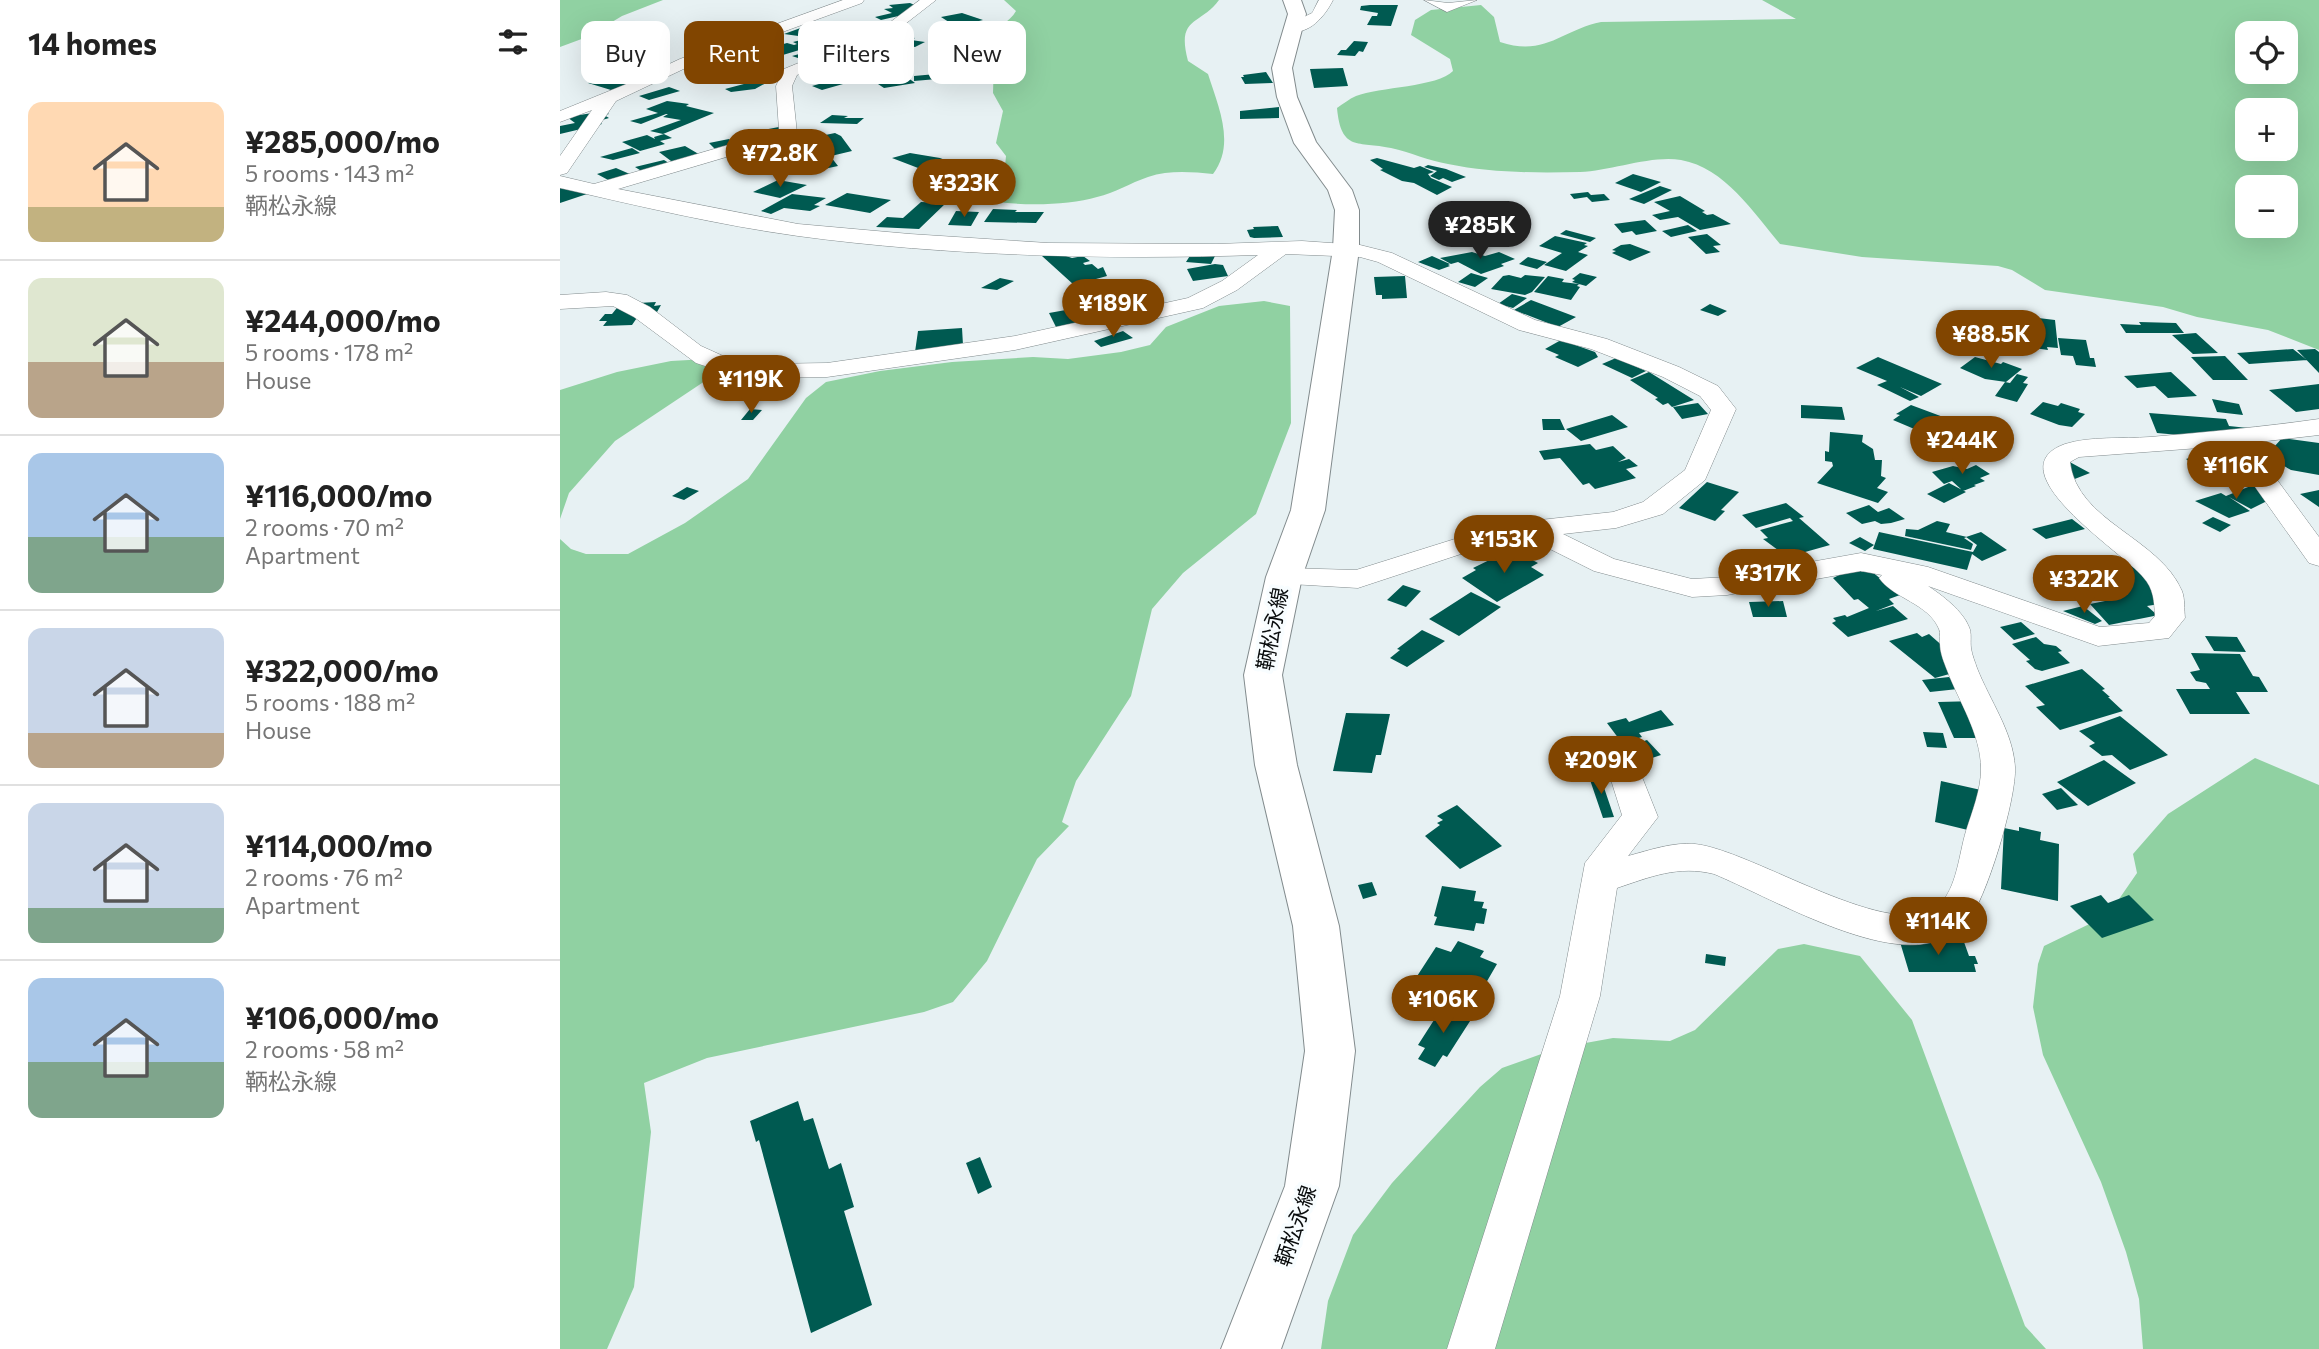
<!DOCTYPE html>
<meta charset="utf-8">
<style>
:root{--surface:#fff;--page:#f2f2f2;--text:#222;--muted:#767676;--line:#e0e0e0;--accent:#814500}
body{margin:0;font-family:Commissioner,"Noto Sans JP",sans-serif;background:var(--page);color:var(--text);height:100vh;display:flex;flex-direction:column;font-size:26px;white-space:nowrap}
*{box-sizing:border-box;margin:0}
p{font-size:23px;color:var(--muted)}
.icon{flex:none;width:38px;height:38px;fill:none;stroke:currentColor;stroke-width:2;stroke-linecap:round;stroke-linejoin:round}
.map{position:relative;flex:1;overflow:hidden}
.panel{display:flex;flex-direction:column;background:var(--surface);width:560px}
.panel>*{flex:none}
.banner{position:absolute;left:21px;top:21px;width:665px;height:63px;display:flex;gap:14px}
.controls{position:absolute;left:1675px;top:21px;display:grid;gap:14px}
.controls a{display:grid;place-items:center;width:63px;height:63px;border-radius:14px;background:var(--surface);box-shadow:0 7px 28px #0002;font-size:35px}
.price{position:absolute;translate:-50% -60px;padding:0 16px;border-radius:24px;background:var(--accent);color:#fff;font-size:23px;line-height:46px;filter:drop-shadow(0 2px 4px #0008)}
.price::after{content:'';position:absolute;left:50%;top:42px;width:21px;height:16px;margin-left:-10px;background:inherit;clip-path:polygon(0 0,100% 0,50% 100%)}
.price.active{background:#222;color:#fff}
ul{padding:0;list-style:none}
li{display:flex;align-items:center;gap:21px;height:175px;padding:0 28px}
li+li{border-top:2px solid var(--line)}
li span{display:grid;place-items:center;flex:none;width:196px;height:140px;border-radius:14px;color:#555}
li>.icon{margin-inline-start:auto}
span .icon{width:84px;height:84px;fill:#fffc;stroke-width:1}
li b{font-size:30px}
h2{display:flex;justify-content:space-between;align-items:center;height:84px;padding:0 28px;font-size:30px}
.tag{padding:0 24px;border-radius:14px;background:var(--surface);box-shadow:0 7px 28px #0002;font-size:24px;line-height:63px}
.tag.active{background:var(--accent);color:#fff}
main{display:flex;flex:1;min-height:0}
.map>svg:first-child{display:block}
</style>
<main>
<section class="panel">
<h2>14 homes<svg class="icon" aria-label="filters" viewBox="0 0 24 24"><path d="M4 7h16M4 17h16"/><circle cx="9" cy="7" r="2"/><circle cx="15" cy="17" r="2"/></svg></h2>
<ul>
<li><span style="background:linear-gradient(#ffd9b3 75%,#c2b280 0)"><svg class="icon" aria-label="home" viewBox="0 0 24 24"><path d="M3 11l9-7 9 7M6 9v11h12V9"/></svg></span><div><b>¥285,000/mo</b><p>5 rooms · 143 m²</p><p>鞆松永線</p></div></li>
<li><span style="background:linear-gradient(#dfe7d0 60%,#b9a48a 0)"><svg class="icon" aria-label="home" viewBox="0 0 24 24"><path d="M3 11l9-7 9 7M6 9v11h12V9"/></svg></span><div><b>¥244,000/mo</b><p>5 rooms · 178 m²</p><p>House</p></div></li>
<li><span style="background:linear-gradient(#a9c7e8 60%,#7fa58c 0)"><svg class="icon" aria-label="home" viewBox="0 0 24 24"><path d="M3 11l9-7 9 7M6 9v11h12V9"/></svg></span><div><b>¥116,000/mo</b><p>2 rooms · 70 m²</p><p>Apartment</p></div></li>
<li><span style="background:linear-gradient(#c9d6e8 75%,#b9a48a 0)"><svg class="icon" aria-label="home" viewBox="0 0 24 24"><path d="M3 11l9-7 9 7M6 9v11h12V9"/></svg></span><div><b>¥322,000/mo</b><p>5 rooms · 188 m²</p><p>House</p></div></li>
<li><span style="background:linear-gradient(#c9d6e8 75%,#7fa58c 0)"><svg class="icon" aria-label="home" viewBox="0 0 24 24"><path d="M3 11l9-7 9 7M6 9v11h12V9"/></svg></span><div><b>¥114,000/mo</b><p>2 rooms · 76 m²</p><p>Apartment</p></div></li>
<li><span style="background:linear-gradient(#a9c7e8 60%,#7fa58c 0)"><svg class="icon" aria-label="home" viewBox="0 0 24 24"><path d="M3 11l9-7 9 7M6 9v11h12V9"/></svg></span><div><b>¥106,000/mo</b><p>2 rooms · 58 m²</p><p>鞆松永線</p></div></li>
</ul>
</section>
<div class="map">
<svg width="1759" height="1349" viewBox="0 0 1759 1349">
<rect width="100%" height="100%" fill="#e7f1f3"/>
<path fill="#90d1a2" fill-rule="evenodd" d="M0,0H103L62,16L27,37L0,47Z
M444,0H659C640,26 616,16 628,61L648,74C658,106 676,144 653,174C631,172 609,170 588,177C570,183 555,193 537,197C502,207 441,207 408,195L445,166L446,156L436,143L443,111L433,93L434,59L426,38C435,26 450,23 456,11Z
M1202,0H1759V350L1708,330L1637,317L1603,307L1485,290L1452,270L1438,266L1302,257L1220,244C1193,212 1165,168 1121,160C1091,155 1051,171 1020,172C977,173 931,173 888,164C869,161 850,152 831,148C798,141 781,152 777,108C783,104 789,99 796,96C819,87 878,87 893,71L890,59L851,35L855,20L871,10L921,5L934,17L940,42C985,57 1002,30 1041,22L1236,19ZM1687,33H1726V72H1687ZM1687,110H1726V149H1687ZM1687,187H1726V226H1687Z
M704,301L730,306L731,423L696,514L623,573L592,609L571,696L516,781L502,822L509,826L477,859L427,961L393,1002L364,1012L147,1058L84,1083L91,1132L74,1287L47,1349H0V539L11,549L26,554H68L125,523L188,479L246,398L266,382L320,371L392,362L473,357L508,359L561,352L590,345L606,327L659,306Z
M165,358L166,366L157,373L55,441L9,493L0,519V390L57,372L111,361Z
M1695,758L1759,785V1349H1583L1579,1299L1566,1252L1541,1182L1483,1055L1473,1007L1478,964L1484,946L1548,915L1577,873L1573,854L1608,814Z
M1244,944L1300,956L1352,1020L1465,1326L1486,1349H761L768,1301L793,1235L832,1183L920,1087L942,1068L998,1048L1053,1038L1110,1041L1135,1030L1218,949Z"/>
<path fill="#005a51" d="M350,3L359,7L356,12L321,20L315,17L332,13L324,9L333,8L329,5Z
M810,5H838L831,26L807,25L812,16H817L818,13L800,10L801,6Z
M402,13L423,20L415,22L419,24L378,33L370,31L392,24L381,17Z
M175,22L196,28L157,39L148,37L168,31L156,28Z
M246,26L259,29L254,30L273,32L260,39L224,34Z
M340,36L355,38L351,40L365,42L355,47L325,43Z
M249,38L259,41L241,47L246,48L203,61L194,59L214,53L206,49L227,43L234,45L237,44L233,42Z
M794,41L808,42L803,52L799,51L795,56L777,55L781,50H786Z
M250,51L268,56L253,63L232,56Z
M303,52L348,55L342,59L354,60L336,66L322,65L327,60L290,59Z
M175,54L194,61L171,67L152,60Z
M430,59L431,65L401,70L402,73L393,74V77L380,79L378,74L376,66L414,65L413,60Z
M92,61L104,67L76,76L58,69Z
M284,63L308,71L314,74L298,79L265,70Z
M193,64H199L216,71L196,77L179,70Z
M163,65L175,69L151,77L125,72Z
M783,68L788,86L754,88L750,69Z
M706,72L713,83L685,84L681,77H684L683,75Z
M376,74L377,79L354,81V76Z
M71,75L85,80L51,90L28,83L40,80L45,81L41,84Z
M287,76L297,80L262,90L252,86Z
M347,77L355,83L324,88L318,84Z
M199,80L206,83L195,89L171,92L165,89Z
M109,87L120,91L89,100L79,96Z
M107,101L129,104L126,106L154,113L103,134L90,131L121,120L103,117L108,114H106L81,124L70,121L98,113L86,109Z
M719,107V118L680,119V111Z
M45,111L49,114L44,115L49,118L39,121L42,124L0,134V126L15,123L7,117Z
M272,115L288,116L284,118H304L297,124L260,123Z
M224,126L229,134L188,143L184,139L188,138L183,134Z
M275,133L281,136L292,151L271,156L267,152L251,155L246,150L260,147L254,144L251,138Z
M104,134L112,138L100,141L105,144L80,151L62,142L87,135L95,139L94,137Z
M169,139L178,148L158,152L149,143Z
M125,146L142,156L115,164L99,152Z
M202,147L208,154L200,155L206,161L179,167L168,154Z
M72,148L80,153L53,160L40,157Z
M350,153L380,158L410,170L382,181L375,178L379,176L332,158Z
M271,157L278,166L259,170L252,160Z
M817,158L854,168L860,166L874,172L868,174L871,178L892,187L877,195L854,183L842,181L820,170L823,169L810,160Z
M104,160L112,165L83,172L75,167Z
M868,165L886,169L906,177L892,182L883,178L879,180L870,176L877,171L864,167Z
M56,168L72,175L50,181L37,174Z
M1073,174L1101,182L1081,192L1055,183Z
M218,180L247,185L220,198L193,192Z
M4,185L27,194L0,203V186Z
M1100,186L1112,190L1084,204L1069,199Z
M1028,192L1031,195L1044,194L1050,200L1032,202L1027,197L1014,199L1010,194Z
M287,193L331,200L310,213L265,205Z
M232,194L266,198L254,205L260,206L250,211L224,208L211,214L201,211Z
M1120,196L1145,211L1142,212L1147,215L1153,214L1171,224L1140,230L1118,217L1100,220L1092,215L1110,211L1094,202Z
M361,202L386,203L359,229L316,227L327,217L343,218Z
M433,209L457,210L455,212H484L476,223L424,222Z
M396,211L419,212L411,226L388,225Z
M1085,220L1097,231L1076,235L1072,231L1062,233L1054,224Z
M1128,225L1137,231L1111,237L1102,231Z
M718,226L723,237L694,238L690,237L687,230L694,229L693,227Z
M1006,230L1036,238L1030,242L1000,234Z
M1147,234L1161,245L1153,246L1160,252L1146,254L1128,237Z
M995,236L1027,243L1024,245L1028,246L1018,252L1028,255L1006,271L984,265L1002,253L979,246Z
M1070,244L1091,252L1070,261L1052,253L1056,251L1052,250L1061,245Z
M633,251L657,252L651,264L626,262Z
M912,252L925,256L939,252L955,259L941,264L944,266L921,274L898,262L891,264L880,258Z
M497,253L512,258L523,256L530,261L523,263L525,265L532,264L538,269L543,267L547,276L514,285L482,256Z
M872,256L890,264L888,265L890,266L879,270L858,262Z
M968,257L987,262L977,269L959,264Z
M655,264L663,265L668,276L633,281L627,269Z
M911,273L928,278L915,287L898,282Z
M1020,273L1037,277L1026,286L1012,282L1015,280L1012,279Z
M949,275L961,278L965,275L985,277L972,292L965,295L931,289L943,276Z
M845,276L847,298L822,299V295H816L814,277Z
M988,276L1004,279L1002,282L1019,284L1017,286L1020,287L1011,300L974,292Z
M440,278L454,281L437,290L421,288Z
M589,293L599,306L551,313L543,303Z
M952,294L967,298L953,308L938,304Z
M971,300L1016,317L998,327L954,310Z
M96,302L94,306L101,305L97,312H81L72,325L43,326L47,321H39L45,314H52L60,304Z
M1150,304L1167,311L1158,316L1140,310Z
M534,305L539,313L526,316L520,308Z
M517,308L528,325L498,331L489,313Z
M1445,314L1495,320L1498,348L1487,347L1488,350L1440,343L1438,325L1456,326L1447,324Z
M1579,322L1616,323L1624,333H1566L1560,324L1581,325Z
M402,328L403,345L355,352L358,331Z
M563,331L573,338L541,347L534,341Z
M1636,333L1658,353L1633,354L1612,335Z
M1498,338L1526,340L1530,358H1534L1536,367L1516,365L1513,356L1501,355Z
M1001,340L1035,352L1038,357L1018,367L995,357L999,355L985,349Z
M1733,349L1747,360L1689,364L1677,353Z
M1755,349L1759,352V373L1737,350Z
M1665,356L1688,380H1653L1631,357Z
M1318,357L1382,384L1361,396L1340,387L1359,397L1350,401L1317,385L1327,381L1296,368Z
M1415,357L1441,364L1443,362L1462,369L1446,382L1425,379L1400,368Z
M1056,358L1086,371L1072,378L1042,364Z
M1089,372L1134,400L1112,407L1108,403L1103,405L1095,399L1098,398L1070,380Z
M1611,372L1637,396L1608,398L1595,386L1577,388L1564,376Z
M1457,374L1468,377L1463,383L1468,384L1457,402L1435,396L1445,382L1450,383Z
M1759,384V409L1736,412L1709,390Z
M1652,399L1679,404L1683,415L1657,412Z
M1483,402L1498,406L1501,403L1520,409L1518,412L1525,414L1512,427L1499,425L1470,414Z
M1138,403L1148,414L1122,419L1113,407Z
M1241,405L1282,407L1285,420L1241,418Z
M1351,405L1402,424L1378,439L1333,420L1340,415L1336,414Z
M190,409L202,410L193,420H181Z
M1589,413L1666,419L1669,426L1688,428L1630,436L1597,433Z
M1052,415L1068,427L1021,441L1006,429Z
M982,419H1000L1005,430H983Z
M1394,429L1418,435L1401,461L1371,453L1380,440L1386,441Z
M1270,432L1303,435L1302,442L1313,449L1315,460H1322L1321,476L1326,478L1317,488L1328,492L1318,503L1257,483L1273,466L1272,462L1265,461V451L1269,452Z
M1722,438L1759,443V475L1731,470L1717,462L1714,447Z
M1030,444L1036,450L1053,446L1066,458L1058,462L1069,459L1078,466L1066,469L1076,478L1035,489L1029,483L1023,485L1000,458L984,460L979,451Z
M1651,451L1667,459L1687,472L1656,481L1626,459Z
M1506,460L1530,473L1507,482Z
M1416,465L1430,474L1420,478L1425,481L1414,485L1416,486L1403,491L1392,481L1384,484L1372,472L1393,466L1407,469Z
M1147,482L1179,492L1161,510L1165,511L1155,521L1119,508Z
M1389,483L1406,492L1384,503L1367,494Z
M1693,485L1715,497L1691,509L1669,497L1690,511L1669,518L1635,501L1661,493L1666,496Z
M127,487L139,491L124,500L112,496Z
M1759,490V507L1740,494Z
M1226,503L1244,517L1239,518L1270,545L1238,554L1249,564L1209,576L1193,561L1201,559L1197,555L1215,550L1222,557L1226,556L1203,539L1208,538L1200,530L1233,521L1230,518L1196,528L1182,515Z
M1309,505L1318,512L1329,508L1345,519L1331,523L1321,524L1315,521L1302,524L1286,513Z
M1653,517L1671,525L1660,532L1642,523Z
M1512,519L1525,529L1486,539L1472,529Z
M1377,521L1390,524L1386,532L1407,537L1404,538L1413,544L1411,550L1345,536L1346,529L1358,530Z
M1319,532L1413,552L1417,545L1406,537L1421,532L1447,550L1422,561L1412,554L1407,570L1313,549Z
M1300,537L1314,545L1305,551L1289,543Z
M952,549L978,563L971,567L984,575L937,602L902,578L916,570L913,568Z
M1569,563L1612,602L1587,606L1596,614L1594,616L1549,625L1530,604L1560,598L1533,570Z
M1296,567L1302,572L1310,570L1340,595L1329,599L1334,604L1316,611L1333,606L1348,619L1288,637L1272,623L1276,621L1273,618L1285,615L1287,617L1309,608L1298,599L1294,600L1273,578Z
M843,585L861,591L846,607L827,600Z
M911,592L941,607L899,636L869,619Z
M1223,601L1227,617H1193L1189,602Z
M1523,606L1542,621L1535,624L1503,611Z
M1461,622L1475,634L1454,640L1440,627Z
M862,630L885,641L847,667L830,658L840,650L837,649Z
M1357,633L1362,637L1369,634L1402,663L1404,670L1375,678L1329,641Z
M1645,636L1677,637L1686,652L1654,651Z
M1476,637L1484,644L1496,646L1502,651L1498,652L1510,663L1482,671L1475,669L1466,661L1470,660L1452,644Z
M1631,653L1680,654L1693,676L1699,677L1708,692H1676L1690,714H1630L1616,689H1650L1646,683L1636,681L1630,672L1640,670Z
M1522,669L1545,689L1542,690L1550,697H1548L1563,711L1500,730L1476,707L1485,705L1465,686Z
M1389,677L1398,689L1370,692L1362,680Z
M1417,701L1429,738H1394L1378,702Z
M1101,710L1114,725L1079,733L1082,737L1062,743L1047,723L1066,718L1069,722Z
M786,713L830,714L821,755H816L812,773L773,771Z
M1560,716L1608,755L1570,770L1552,755L1542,756L1529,746L1535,743L1519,731Z
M1363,732L1383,733L1387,748L1367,747Z
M1087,740L1101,755L1080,762L1066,747Z
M1544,760L1576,783L1528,806L1497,782Z
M1039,773L1054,817L1043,818L1028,774Z
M1381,781L1421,790L1416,832L1375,822Z
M1501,788L1518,805L1497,810L1482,794Z
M897,805L942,846L900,869L865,836L880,825L877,823L883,820L877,816Z
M1459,827L1481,832L1480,840L1499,844L1498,901L1441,889L1444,828L1459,831Z
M812,882L817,895L803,899L798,885Z
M882,886L916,891L914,901L924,902L922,908L927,909L924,924L916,923L914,931L874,925L877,917L874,916Z
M1541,895L1548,903L1569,895L1594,920L1542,938L1510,906Z
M898,941L924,951L920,957L937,964L912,1007L896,1001L892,1009L874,1002L876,998L850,987L876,947L891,952Z
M1340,942H1404L1409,956H1415L1418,964H1414L1416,972H1349Z
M1146,954L1166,957L1165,966L1145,963Z
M883,1006L912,1018L887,1057L883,1055L875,1067L858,1059L865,1048L858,1045Z
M238,1101L244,1121L253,1118L269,1169L281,1163L294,1207L284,1211L312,1305L251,1333L199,1140L196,1142L190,1121Z
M420,1157L432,1187L418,1194L406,1163Z"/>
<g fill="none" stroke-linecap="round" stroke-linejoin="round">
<defs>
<path id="minor" d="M283,0H304L302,3L132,65L56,101L7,173L0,175V156L32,110L0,122V111L64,85L120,59Z
M360,0H376L331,35L237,75L232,86L237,133L234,137L58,189L238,224L350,234L488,243L656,244L742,241L800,245L832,253L975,320L1047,339L1119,367L1158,386L1176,409L1145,480L1103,514L1056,528L1003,534L1054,559L1132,579L1167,577L1301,553L1368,567L1540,627L1589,623L1595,616C1594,601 1594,589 1583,577C1565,554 1432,470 1505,444C1530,436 1563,439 1590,437C1646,432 1703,427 1759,419V435L1690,443L1759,537V566L1749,563L1666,446L1519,457L1510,462C1517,522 1599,537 1622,591C1625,599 1624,609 1625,618L1609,638L1538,646L1368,586C1382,595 1403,611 1409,627C1412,633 1410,641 1411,648C1412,655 1415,662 1417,668C1430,701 1453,732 1455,767C1457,797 1426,902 1406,924C1398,933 1381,941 1369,943C1310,956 1209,897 1154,874C1118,865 1090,877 1057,888L1040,996L935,1349H887L1000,996L1025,863L1062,815L1051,780L1056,772L1068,768L1080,772L1098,817L1068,856C1090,850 1113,842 1135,844C1193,850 1335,946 1379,905C1397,888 1399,854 1406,831C1412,812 1421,790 1421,769C1421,734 1399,702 1387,670C1384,662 1380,653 1380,644C1379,640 1381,633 1379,629C1368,603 1334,599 1319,578L1322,575L1301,571L1167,595L1132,597L1034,571L968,538L907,552L798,588L714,583L709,577L714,571L724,568L796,570L898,538L971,521L1053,512L1083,502L1125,470L1151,410L1140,396L1103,377L1031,349L959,330L818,262L800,257L726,254L677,290L643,308L455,350L267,377L204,378L163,372L136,363L74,317L53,306L0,309V295L46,292L67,295L90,307L141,346L172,360L204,364L267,363L455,336L628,298L662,281L698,255C549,260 386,256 238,236C158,225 79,206 0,188V176L34,184L219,130L216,86L224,69L321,29Z
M759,0H773C765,16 749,36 728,31L725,28L728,25L752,13Z
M864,0L888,3L917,0L887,12Z"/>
<path id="primary" d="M723,0H741L746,14L732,68L737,97L756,142L792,190L799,210V249L765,510L742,577L722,675L737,765L779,926L795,1051L779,1186L721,1349H661L725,1186L745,1051L733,926L695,765L684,675L706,577L731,510L773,249L775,210L768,190L734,143L717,97L712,68L728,14Z"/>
</defs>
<use href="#minor" stroke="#828b8d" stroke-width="1"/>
<use href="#primary" stroke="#828b8d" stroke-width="2"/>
<use href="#minor" fill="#fff" fill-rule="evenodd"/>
<use href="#primary" fill="#fff" fill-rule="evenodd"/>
</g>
<g text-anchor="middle" stroke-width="7" stroke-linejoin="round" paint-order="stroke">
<g font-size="21" fill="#090c0d" stroke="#f8fdff">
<text transform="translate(713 629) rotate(-79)" y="7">鞆松永線</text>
<text transform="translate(736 1226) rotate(-71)" y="7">鞆松永線</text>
</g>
</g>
</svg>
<div class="controls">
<a><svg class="icon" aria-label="locate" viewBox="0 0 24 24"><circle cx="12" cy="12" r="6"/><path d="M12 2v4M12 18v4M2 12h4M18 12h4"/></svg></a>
<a>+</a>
<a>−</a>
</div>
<b class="price" style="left:220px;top:189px">¥72.8K</b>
<b class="price" style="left:404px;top:219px">¥323K</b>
<b class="price active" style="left:920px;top:261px">¥285K</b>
<b class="price" style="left:553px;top:339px">¥189K</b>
<b class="price" style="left:1431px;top:370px">¥88.5K</b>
<b class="price" style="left:191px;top:415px">¥119K</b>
<b class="price" style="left:1402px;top:476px">¥244K</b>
<b class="price" style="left:1676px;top:501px">¥116K</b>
<b class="price" style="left:944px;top:575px">¥153K</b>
<b class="price" style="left:1208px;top:609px">¥317K</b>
<b class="price" style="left:1524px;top:615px">¥322K</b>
<b class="price" style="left:1041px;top:796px">¥209K</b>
<b class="price" style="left:1378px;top:957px">¥114K</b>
<b class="price" style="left:883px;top:1035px">¥106K</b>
<div class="banner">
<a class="tag">Buy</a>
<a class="tag active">Rent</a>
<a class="tag">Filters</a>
<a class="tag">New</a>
</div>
</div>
</main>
